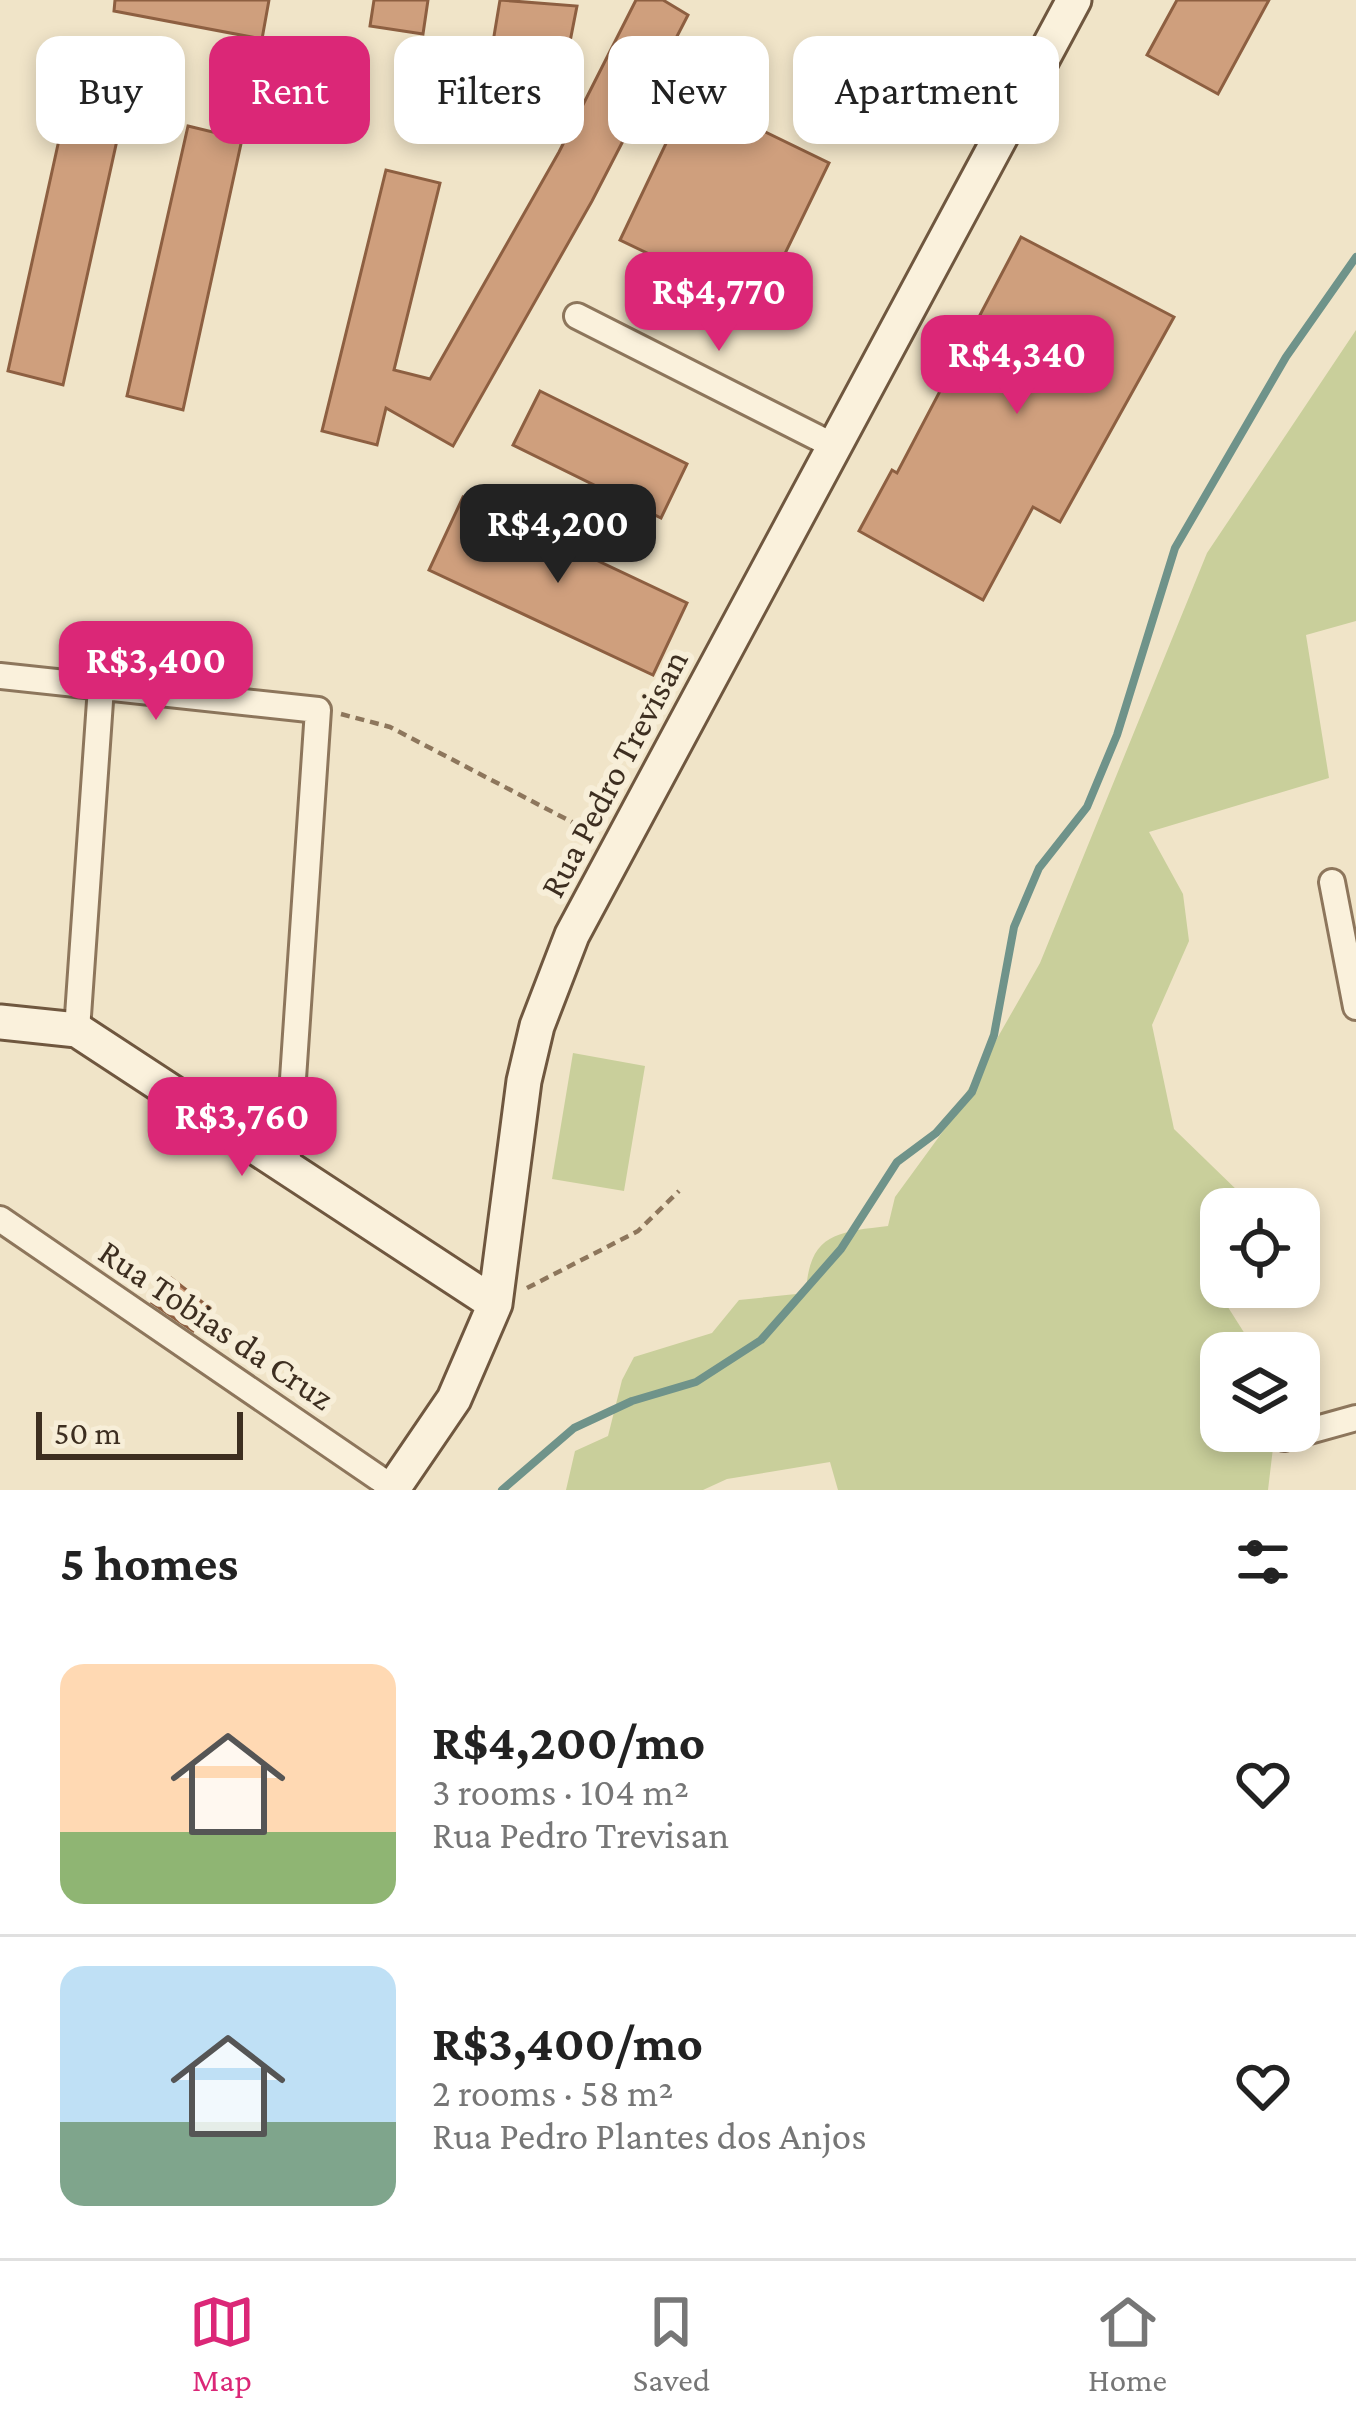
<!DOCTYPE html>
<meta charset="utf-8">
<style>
:root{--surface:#fff;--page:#f2f2f2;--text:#222;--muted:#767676;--line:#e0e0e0;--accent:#db2777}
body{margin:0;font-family:"Crimson Pro",serif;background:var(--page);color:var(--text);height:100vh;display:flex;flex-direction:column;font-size:45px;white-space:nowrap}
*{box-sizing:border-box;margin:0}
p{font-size:39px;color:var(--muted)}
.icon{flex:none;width:66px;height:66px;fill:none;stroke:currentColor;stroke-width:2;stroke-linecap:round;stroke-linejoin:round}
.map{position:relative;height:1490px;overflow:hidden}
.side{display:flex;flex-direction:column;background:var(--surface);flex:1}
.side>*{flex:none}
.banner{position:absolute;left:36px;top:36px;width:1284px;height:108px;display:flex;gap:24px}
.buttons{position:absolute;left:1200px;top:1188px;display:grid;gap:24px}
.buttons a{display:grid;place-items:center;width:120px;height:120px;border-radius:24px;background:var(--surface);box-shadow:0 6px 18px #0003;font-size:60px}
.scale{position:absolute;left:36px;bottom:30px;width:207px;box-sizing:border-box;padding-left:12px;border:6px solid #3d2e20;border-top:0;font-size:33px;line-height:42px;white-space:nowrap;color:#3d2e20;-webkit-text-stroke:9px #f7eed8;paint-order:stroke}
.price{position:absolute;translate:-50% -102px;padding:0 27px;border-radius:24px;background:var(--accent);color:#fff;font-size:39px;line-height:78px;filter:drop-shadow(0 3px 6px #0008)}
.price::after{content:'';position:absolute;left:50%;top:72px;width:36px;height:27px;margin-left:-18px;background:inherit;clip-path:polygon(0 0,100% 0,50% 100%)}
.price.on{background:#222;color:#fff}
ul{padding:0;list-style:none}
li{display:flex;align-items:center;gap:36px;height:300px;padding:0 60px}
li+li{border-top:3px solid var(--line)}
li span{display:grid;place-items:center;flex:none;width:336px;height:240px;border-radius:24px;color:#555}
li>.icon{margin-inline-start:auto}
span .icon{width:144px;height:144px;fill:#fffc;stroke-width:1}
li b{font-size:51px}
h2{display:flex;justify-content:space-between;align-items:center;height:144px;padding:0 60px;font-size:51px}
.chip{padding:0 42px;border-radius:24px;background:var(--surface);box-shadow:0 6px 18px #0003;font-size:42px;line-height:108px}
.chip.on{background:var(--accent);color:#fff}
.menu{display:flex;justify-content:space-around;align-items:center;height:168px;border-top:3px solid var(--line);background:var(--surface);font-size:33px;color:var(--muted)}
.menu a{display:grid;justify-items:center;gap:6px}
.menu .on{color:var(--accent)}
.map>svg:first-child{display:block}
</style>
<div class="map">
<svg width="1356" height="1490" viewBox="0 0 1356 1490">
<rect width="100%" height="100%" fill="#f0e4c8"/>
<path fill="#c9cf9b" d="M1356,330V621L1306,635L1329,778L1149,832L1183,894L1189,941L1152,1025L1174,1129L1242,1195L1245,1209H1221L1219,1293L1257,1353H1221V1431H1275L1268,1490H838L830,1462L727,1479L703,1490H566L575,1451L608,1436L622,1380L634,1357L712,1333L739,1300L806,1293C809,1234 836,1232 888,1226L895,1197L949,1123L1040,963L1207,553Z
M573,1053L645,1066L624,1191L552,1179Z"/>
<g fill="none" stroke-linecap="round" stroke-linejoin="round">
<path stroke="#6f938a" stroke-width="8" d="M502,1490L574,1428L632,1401L696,1382L761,1340L841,1249L897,1162L936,1133L972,1092L994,1035L1014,927L1039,868L1087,807L1117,735L1175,548L1286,357L1356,257"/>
</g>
<path fill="#cf9f7d" stroke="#8d5f41" stroke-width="3" d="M115,0H269L262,39L114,11Z
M374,0H428L423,34L370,26Z
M500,0L577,6L566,62L492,48Z
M636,0H663L688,15L592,201L453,446L386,408L377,445L322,431L386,170L440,183L394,370L430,379L559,152Z
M1177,0H1269L1218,94L1147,55Z
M689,95L829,163L759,307L620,240Z
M68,99L123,113L63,385L8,371Z
M188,126L242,139L183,410L127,396Z
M1021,237L1174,317L1060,522L1033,507L983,600L859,531L892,470L897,473Z
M540,391L687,464L661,518L513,445Z
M463,497L687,603L653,675L429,570Z
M171,1278L210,1308L193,1331L152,1303Z"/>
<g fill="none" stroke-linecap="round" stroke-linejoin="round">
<defs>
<path id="street" d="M577,316L834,446
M0,676L318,710L287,1167
M1332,882L1356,1007
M77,1030L101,687
M0,1219L393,1488
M1284,1438L1356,1418"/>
<path id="secondary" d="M0,1022L77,1030L495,1304
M392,1490L454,1399L495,1304L524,1081L537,1026L572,935L1074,0"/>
</defs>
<use href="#street" stroke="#8d765c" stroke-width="30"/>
<use href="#secondary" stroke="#6f573f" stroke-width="39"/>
<path stroke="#8d765c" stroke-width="4.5" stroke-dasharray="9 6" stroke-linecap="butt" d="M341,714L390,727L591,832
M527,1288L638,1231L679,1191"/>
<use href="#street" stroke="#faf1dc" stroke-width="24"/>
<use href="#secondary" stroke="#faf1dc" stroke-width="33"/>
</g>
<g text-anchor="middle" stroke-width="12" stroke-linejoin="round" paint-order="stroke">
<g font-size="36" fill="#3d2e20" stroke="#f7eed8">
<text transform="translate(613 773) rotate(-62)" y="13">Rua Pedro Trevisan</text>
<text transform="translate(217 1324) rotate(34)" y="13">Rua Tobias da Cruz</text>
</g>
</g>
</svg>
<div class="buttons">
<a><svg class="icon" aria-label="locate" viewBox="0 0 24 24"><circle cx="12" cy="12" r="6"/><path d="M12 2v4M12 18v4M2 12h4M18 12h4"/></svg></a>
<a><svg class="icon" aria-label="layers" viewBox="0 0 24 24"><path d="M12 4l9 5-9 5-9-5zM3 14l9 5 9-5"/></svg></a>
</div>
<div class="scale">50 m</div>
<b class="price" style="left:719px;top:354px">R$4,770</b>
<b class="price" style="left:1017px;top:417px">R$4,340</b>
<b class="price on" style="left:558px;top:586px">R$4,200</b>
<b class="price" style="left:156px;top:723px">R$3,400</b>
<b class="price" style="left:242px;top:1179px">R$3,760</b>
<div class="banner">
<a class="chip">Buy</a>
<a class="chip on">Rent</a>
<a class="chip">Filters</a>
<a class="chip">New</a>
<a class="chip">Apartment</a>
</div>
</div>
<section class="side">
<h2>5 homes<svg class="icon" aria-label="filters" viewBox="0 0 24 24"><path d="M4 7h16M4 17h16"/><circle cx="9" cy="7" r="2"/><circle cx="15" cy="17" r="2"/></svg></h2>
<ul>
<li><span style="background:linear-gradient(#ffd9b3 70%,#8fb573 0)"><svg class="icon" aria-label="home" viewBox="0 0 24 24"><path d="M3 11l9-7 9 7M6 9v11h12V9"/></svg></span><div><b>R$4,200/mo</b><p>3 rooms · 104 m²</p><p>Rua Pedro Trevisan</p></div><svg class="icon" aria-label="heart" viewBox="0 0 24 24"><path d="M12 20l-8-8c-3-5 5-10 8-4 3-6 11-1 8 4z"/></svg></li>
<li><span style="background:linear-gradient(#bfe0f5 65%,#7fa58c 0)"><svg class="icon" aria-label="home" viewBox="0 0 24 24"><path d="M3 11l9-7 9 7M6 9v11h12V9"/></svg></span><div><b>R$3,400/mo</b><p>2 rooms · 58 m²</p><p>Rua Pedro Plantes dos Anjos</p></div><svg class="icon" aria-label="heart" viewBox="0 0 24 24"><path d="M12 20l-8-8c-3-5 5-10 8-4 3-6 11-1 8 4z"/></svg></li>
</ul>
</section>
<nav class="menu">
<a class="on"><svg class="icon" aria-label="map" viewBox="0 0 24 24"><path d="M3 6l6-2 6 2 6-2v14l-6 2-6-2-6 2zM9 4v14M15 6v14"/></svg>Map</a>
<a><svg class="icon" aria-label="saved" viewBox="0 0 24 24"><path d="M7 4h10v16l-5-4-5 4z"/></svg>Saved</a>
<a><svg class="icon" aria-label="home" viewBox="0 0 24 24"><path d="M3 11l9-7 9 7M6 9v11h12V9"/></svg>Home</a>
</nav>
